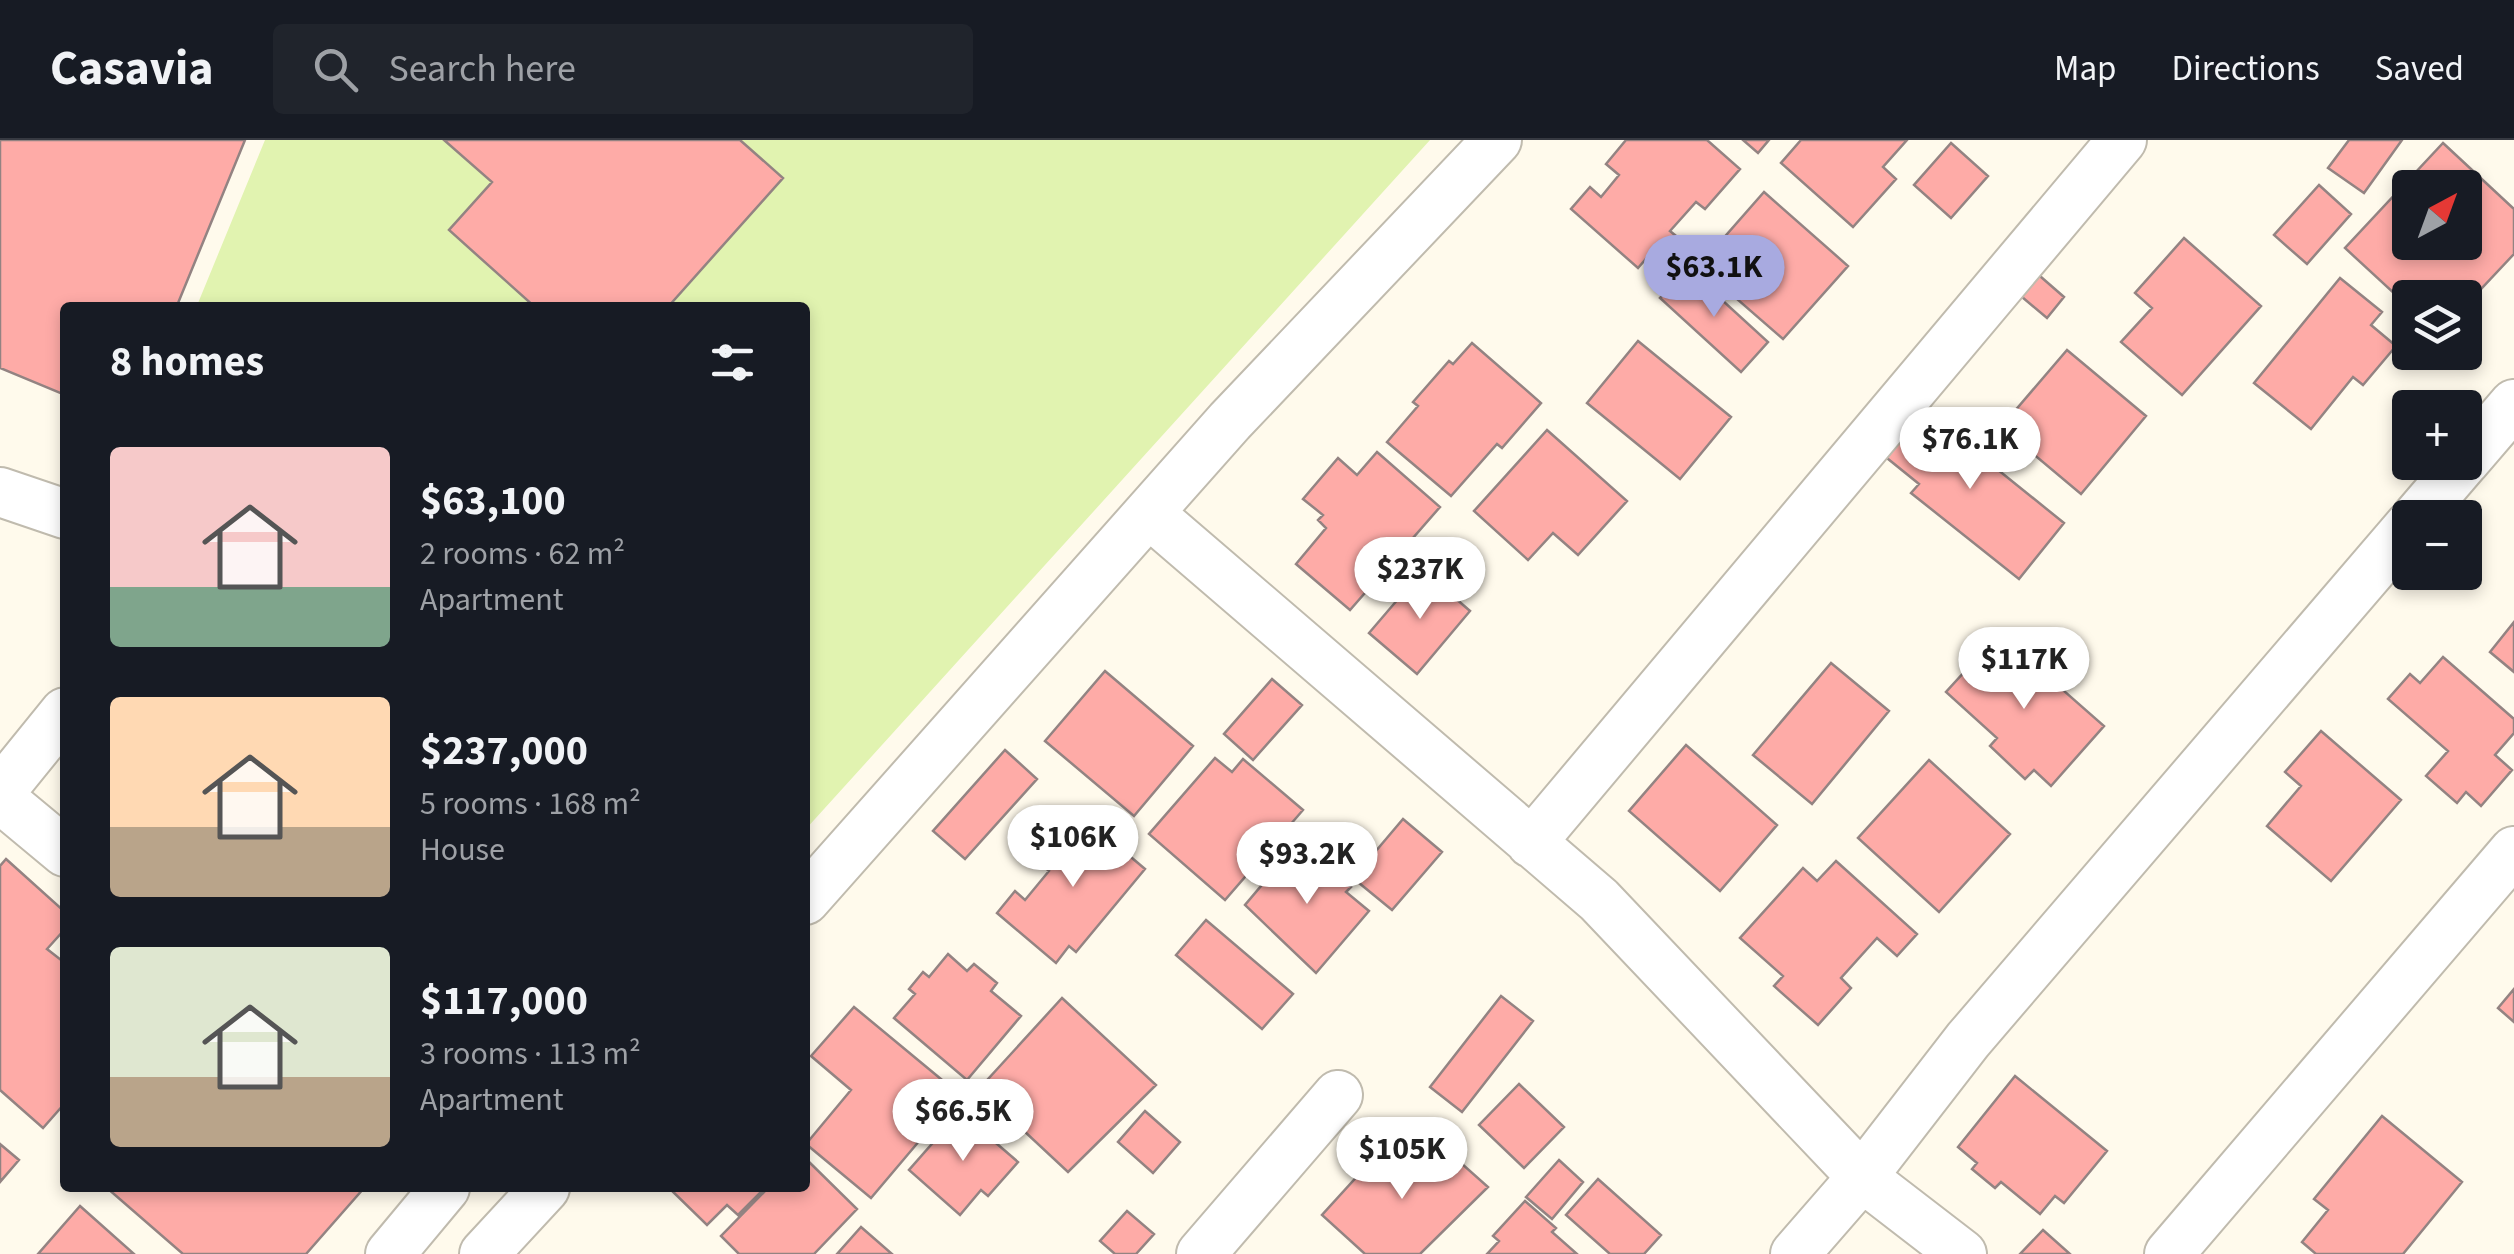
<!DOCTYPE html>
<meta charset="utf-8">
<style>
:root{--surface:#171b24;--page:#20242c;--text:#f1f3f6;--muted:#9ea1a6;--line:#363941;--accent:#a8aae0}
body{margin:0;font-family:"Source Sans 3",sans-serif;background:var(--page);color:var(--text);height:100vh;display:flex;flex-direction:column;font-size:38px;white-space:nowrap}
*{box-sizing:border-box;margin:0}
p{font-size:32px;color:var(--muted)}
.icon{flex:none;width:55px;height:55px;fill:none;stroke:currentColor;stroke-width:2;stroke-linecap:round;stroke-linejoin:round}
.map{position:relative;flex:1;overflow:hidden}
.drawer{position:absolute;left:60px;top:162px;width:750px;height:890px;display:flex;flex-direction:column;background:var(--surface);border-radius:10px;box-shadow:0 5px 15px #0003}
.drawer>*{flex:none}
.needle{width:65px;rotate:41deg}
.tools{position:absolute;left:2392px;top:30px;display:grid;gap:20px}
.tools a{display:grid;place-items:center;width:90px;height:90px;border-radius:10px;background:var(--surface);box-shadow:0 5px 15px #0003;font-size:50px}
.price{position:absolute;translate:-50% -85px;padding:0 22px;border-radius:35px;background:#fff;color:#222;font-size:32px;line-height:65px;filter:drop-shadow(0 2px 5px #0008)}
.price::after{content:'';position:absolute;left:50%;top:60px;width:30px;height:22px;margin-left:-15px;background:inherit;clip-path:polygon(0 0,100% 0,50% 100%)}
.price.on{background:var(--accent);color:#111}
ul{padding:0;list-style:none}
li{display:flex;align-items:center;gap:30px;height:250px;padding:0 50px}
li span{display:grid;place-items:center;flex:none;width:280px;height:200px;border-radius:10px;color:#555}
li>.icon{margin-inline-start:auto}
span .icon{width:120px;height:120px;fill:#fffc;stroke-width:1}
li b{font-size:42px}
h2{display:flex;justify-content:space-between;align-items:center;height:120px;padding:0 50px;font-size:42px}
header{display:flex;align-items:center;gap:60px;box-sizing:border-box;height:140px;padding:0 50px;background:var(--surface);border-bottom:2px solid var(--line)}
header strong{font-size:48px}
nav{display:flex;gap:55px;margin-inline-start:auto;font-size:35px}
.search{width:700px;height:90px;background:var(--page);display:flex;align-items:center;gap:25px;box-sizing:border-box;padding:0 35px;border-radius:10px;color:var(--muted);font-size:38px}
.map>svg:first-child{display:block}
</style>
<header>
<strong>Casavia</strong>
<div class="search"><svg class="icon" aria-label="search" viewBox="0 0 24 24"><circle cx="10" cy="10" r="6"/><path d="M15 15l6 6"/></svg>Search here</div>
<nav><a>Map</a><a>Directions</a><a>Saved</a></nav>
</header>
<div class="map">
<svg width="2514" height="1114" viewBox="0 0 2514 1114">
<rect width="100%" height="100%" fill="#fffaec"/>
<path fill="#e1f3b0" d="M265,0H1430L805,690V168H196Z"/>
<path fill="#feaba7" stroke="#938382" stroke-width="2.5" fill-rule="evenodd" d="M0,0H245L176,168H65V255L0,228Z
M444,0H740L783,38L667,168H536L449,90L492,42Z
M1626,0H1707L1740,29L1705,69L1696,62L1670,91L1681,100L1668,116L1657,106L1638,128L1571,69L1590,47L1601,57L1619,35L1606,24Z
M1743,0H1769L1758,13Z
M1801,0H1907L1883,27L1896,39L1853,87L1781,23Z
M2349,0H2402L2364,53L2328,28Z
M1951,3L1988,36L1951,78L1914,45Z
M2443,3L2514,69V114L2465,166V158H2410V168L2345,108ZM2410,48H2465V102H2410Z
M2319,45L2351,74L2307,124L2274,95Z
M1764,52L1848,126L1783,199L1699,126Z
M2184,98L2261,166L2182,255L2121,202L2152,168L2135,153Z
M1688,129L1768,202L1741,232L1660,158Z
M2033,130L2064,157L2047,178L2015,151Z
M2340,138L2382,172L2371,185L2396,206L2363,245L2353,237L2311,289L2254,243Z
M1638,201L1731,277L1680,339L1587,263Z
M1472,203L1541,263L1502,308L1497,304L1451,356L1387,302L1418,266L1413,262L1449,221L1453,224Z
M2067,210L2146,276L2081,354L2001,287Z
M1915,263L2064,383L2019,439L1911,353L1919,344L1877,310Z
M1547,290L1627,361L1578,415L1553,393L1528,420L1474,371Z
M1377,312L1440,367L1350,470L1296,424L1326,388L1318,380L1323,375L1303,359L1338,318L1357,335Z
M1423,430L1470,471L1417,534L1369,493Z
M2514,482V532L2490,512Z
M1999,494L2104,586L2051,646L2034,630L2025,639L1990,606L1997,598L1946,552Z
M2443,517L2514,579V593L2495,615L2512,630L2481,666L2466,652L2457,663L2426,636L2448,611L2388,559L2410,534L2420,543Z
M1831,523L1889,571L1812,664L1753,615Z
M1105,531L1193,606L1134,676L1045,601Z
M1272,539L1302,565L1253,620L1224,594Z
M2321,591L2401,660L2331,741L2267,686L2301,646L2285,632Z
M1686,605L1777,685L1720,751L1629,671Z
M1005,610L1037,639L965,719L933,691Z
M1215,618L1232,632L1243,619L1303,670L1225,760L1149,694Z
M1929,620L2010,694L1939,772L1858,698Z
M1080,674L1145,729L1076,812L1069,806L1056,823L997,773L1015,751L1025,760L1049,731L1039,722Z
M1403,679L1442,712L1392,770L1353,738Z
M1299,701L1351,747L1346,752L1369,771L1316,833L1245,765Z
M6,719L65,772V789L47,809L65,823V963L43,988L0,950V726Z
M1836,721L1917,794L1897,816L1877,798L1841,838L1851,848L1818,885L1774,846L1783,836L1740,798L1803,728L1817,741Z
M1206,780L1293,854L1262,889L1176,815Z
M948,814L967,831L974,824L997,843L991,851L1021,876L967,940L894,878L915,854L909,849L923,832L929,837Z
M2514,849V882L2498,868Z
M1501,856L1533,881L1462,972L1430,947Z
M1062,858L1156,945L1068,1032L979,949Z
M854,867L959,954L871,1058L806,1004L851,950L811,916Z
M2015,936L2107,1011L2064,1063L2055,1056L2040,1074L2001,1042L1995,1048L1972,1029L1977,1023L1958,1007Z
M1519,944L1564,987L1524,1028L1479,985Z
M1145,971L1180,1002L1153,1033L1118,1002Z
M960,972L1018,1022L988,1056L981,1050L960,1075L909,1030Z
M2382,976L2462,1042L2403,1114H2316L2302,1102L2328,1070L2314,1059Z
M1393,997L1434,1034L1452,1015L1488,1047L1420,1114H1365L1322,1075Z
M0,1004L19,1020L0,1042Z
M805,1018L857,1069L814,1114H739L721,1096L768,1048H805Z
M1559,1020L1583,1042L1552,1079L1526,1057Z
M1598,1039L1661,1095L1644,1114H1610L1566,1075Z
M107,1048H364L306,1114H183Z
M669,1048H758L762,1051L738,1075L727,1065L707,1085Z
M1525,1061L1556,1088L1552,1092L1577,1114H1487L1499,1101L1493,1096Z
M80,1066L134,1114H38Z
M1127,1071L1154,1094L1136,1114H1115L1100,1101Z
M861,1087L892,1114H837Z
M2043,1090L2070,1114H2020Z"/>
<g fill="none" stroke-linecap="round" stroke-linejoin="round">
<defs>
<path id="minor" d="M2465,321L2514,264
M0,352L65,374
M1151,375L1599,760L1862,1037L1962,1114
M2416,378L2464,322
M0,652L65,572
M0,658L65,712
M1531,703L2122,0
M805,760L1230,281L1497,0
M390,1114L445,1048
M484,1114L545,1048
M1201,1114L1338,955
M1795,1114L1862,1037L1968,900L2410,385
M2169,1114L2514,711"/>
</defs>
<use href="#minor" stroke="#c0bbae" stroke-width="52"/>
<use href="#minor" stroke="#fff" stroke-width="48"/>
</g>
</svg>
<div class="tools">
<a><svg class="needle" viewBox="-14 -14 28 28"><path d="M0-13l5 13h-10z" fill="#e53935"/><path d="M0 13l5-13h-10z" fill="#9ea1a6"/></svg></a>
<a><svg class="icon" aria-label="layers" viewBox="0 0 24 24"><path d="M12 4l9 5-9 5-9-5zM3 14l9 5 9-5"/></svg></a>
<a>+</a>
<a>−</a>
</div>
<b class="price on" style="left:1714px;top:180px">$63.1K</b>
<b class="price" style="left:1970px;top:352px">$76.1K</b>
<b class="price" style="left:1420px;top:482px">$237K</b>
<b class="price" style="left:2024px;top:572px">$117K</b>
<b class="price" style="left:1073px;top:750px">$106K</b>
<b class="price" style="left:1307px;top:767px">$93.2K</b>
<b class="price" style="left:963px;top:1024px">$66.5K</b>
<b class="price" style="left:1402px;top:1062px">$105K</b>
<section class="drawer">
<h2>8 homes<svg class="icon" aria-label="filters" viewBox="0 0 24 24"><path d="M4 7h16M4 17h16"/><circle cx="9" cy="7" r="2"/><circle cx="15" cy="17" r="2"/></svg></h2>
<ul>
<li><span style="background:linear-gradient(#f6c9c9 70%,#7fa58c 0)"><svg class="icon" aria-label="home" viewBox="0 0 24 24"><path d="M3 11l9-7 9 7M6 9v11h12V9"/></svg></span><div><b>$63,100</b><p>2 rooms · 62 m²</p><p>Apartment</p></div></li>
<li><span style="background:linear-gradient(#ffd9b3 65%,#b9a48a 0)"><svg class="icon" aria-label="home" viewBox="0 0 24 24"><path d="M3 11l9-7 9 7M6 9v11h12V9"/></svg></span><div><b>$237,000</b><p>5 rooms · 168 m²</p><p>House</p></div></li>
<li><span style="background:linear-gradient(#dfe7d0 65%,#b9a48a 0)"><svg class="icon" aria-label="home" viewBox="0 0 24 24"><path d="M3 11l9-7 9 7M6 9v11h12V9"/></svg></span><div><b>$117,000</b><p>3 rooms · 113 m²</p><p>Apartment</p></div></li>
</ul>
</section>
</div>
